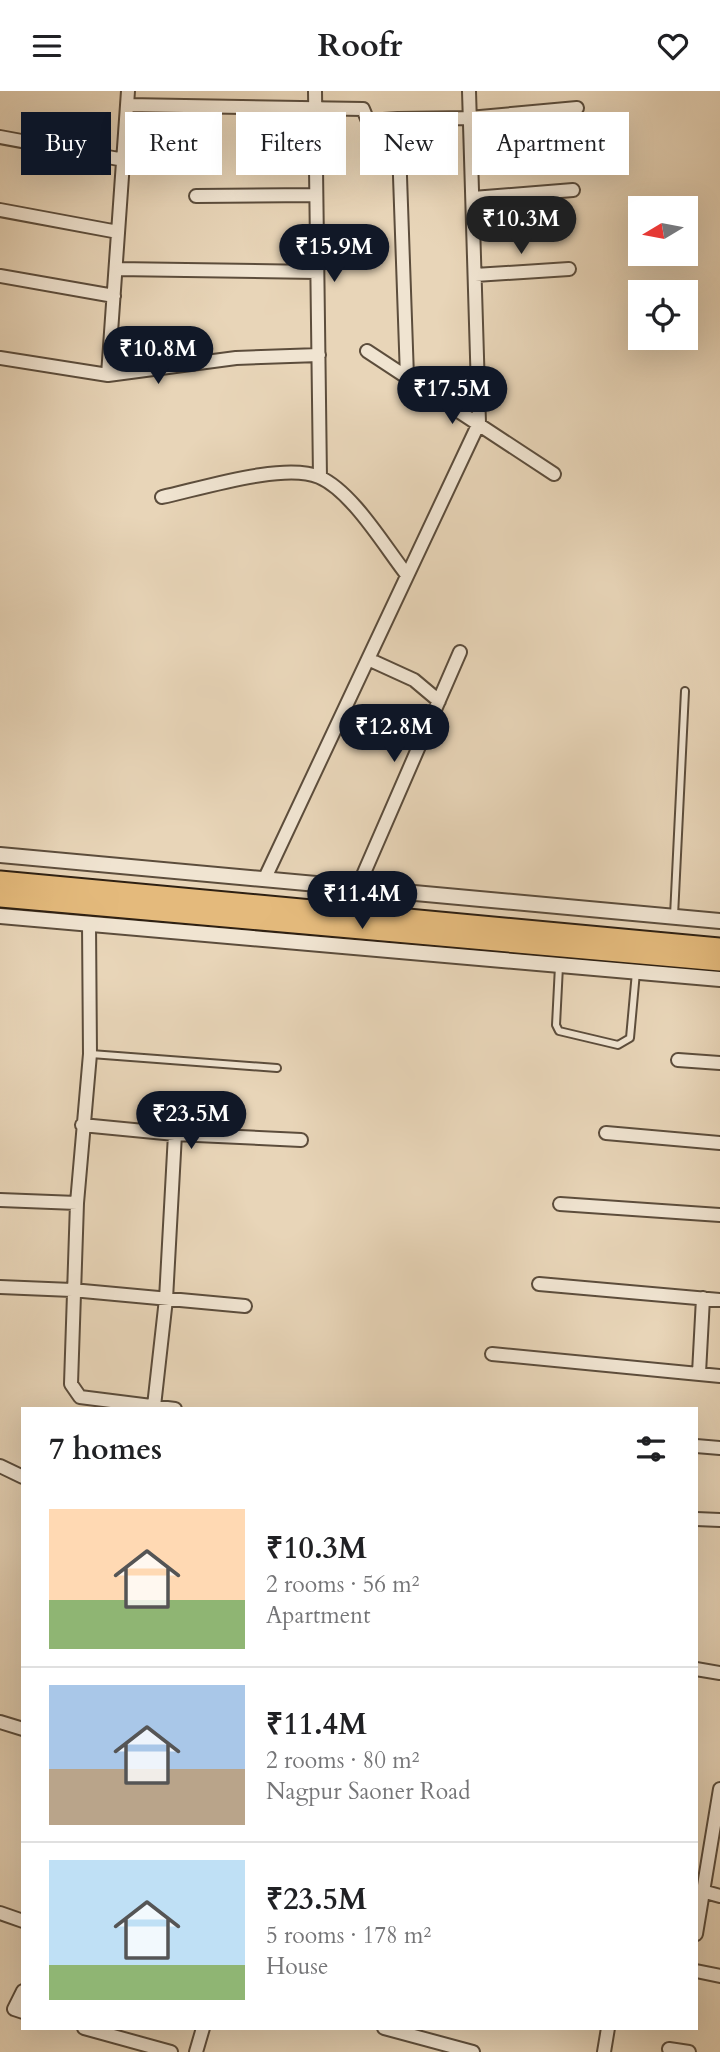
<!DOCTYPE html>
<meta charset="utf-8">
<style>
:root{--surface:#fff;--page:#f6f6f6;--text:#202124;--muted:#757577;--line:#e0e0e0;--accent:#111827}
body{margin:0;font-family:Cardo,serif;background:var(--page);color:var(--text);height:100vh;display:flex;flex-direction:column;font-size:26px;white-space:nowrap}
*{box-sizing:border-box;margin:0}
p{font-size:23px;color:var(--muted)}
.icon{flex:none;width:38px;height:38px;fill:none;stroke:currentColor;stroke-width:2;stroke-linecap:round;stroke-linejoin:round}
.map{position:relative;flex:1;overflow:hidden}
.side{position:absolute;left:21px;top:1316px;width:677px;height:623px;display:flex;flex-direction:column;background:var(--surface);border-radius:0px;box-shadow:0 7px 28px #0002}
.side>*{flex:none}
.guide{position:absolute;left:21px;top:21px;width:679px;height:63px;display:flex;gap:14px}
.needle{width:46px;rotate:260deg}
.tools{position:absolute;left:628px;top:105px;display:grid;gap:14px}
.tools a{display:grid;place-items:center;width:70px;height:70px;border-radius:0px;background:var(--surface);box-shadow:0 7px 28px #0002;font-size:35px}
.price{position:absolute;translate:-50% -60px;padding:0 16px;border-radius:24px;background:var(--accent);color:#fff;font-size:23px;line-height:46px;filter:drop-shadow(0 2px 4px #0008)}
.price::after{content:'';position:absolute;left:50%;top:42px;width:21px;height:16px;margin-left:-10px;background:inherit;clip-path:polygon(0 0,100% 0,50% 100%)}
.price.active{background:#222;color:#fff}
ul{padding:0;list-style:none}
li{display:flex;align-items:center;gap:21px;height:175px;padding:0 28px}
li+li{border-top:2px solid var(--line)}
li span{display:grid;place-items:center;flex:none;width:196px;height:140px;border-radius:0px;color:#555}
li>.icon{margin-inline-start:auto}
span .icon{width:84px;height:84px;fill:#fffc;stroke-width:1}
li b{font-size:30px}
h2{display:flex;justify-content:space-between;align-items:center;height:84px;padding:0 28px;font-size:30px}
.pill{padding:0 24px;border-radius:0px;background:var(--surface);box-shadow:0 7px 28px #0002;font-size:24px;line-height:63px}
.pill.active{background:var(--accent);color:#fff}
header{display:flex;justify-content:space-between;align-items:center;height:91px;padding:0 28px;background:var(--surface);font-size:32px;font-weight:700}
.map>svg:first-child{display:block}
</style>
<header><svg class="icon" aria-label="menu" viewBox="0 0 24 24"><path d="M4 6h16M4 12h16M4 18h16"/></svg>Roofr<svg class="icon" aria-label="heart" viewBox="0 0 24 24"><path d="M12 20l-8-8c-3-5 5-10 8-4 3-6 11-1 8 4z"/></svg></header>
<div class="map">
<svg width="720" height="1961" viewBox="0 0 720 1961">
<rect width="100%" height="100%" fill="#e8d5b8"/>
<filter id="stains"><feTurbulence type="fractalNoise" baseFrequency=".00286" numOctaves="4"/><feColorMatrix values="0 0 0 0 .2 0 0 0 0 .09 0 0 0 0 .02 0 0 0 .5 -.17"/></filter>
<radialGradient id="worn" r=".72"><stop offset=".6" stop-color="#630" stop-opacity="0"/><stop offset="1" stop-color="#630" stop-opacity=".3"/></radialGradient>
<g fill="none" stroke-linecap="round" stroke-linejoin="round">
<defs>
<path id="service" d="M674,825L685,600
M559,875L556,934L559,940L618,954L630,947L636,881
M91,963L277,977"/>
<path id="minor" d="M315,0L320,386
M128,14L363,18L368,30L398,28
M0,46L124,69
M196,105L316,104
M473,107L573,99
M0,119L118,141
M116,178L317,181
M475,184L569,178
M0,185L114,205
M367,260L554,383
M0,267L108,284L236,267L319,264
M108,284L128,0
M407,286L398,28L469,27L577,17
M162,406C200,398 284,371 319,386C352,400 385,456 407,484
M368,568L414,589L439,610
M265,787L479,332L469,0
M357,798L460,561
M89,833L90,963L77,1112L71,1293L80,1306L175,1318
M678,969L720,972
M82,1034L175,1043L301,1049
M606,1042L720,1052
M0,1109L77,1112
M560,1113L720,1124
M539,1193L720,1209
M0,1196L72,1199L245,1215
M492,1263L720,1285
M699,1282L703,1207
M154,1315L166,1208L175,1043
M696,1355L720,1357
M0,1375L23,1386
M696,1428L720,1429
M696,1578L720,1582
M0,1631L23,1638
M702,1800L720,1805
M0,1822L23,1830
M696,1843L720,1698
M696,1880L720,1885
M23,1900L14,1918L23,1921
M84,1937L171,1961
M384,1937L473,1961
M669,1958L689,1961
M196,1961L203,1937
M604,1961L608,1937"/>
<path id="tertiary" d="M0,764L720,830
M0,825L720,888"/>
<path id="trunk" d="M0,790L720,857
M0,806L720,870"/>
</defs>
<use href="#service" stroke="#5c4d3c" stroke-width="10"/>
<use href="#minor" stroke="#5c4d3c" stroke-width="16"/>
<use href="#tertiary" stroke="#5c4d3c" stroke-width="18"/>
<use href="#trunk" stroke="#2e2012" stroke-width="23"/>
<use href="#service" stroke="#f0e4d1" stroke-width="6"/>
<use href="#minor" stroke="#f0e4d1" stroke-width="12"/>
<use href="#tertiary" stroke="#f0e4d1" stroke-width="14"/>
<use href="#trunk" stroke="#e4ba7c" stroke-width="19"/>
</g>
<rect width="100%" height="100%" filter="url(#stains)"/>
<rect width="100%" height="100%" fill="url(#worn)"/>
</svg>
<div class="tools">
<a><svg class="needle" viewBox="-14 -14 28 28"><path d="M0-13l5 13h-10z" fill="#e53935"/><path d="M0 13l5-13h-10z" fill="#757577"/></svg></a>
<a><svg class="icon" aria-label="locate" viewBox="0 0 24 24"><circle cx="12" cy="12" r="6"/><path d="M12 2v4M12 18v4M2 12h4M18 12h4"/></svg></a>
</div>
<b class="price active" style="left:521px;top:165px">₹10.3M</b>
<b class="price" style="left:334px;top:193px">₹15.9M</b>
<b class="price" style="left:158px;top:295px">₹10.8M</b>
<b class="price" style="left:452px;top:335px">₹17.5M</b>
<b class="price" style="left:394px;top:673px">₹12.8M</b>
<b class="price" style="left:362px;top:840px">₹11.4M</b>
<b class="price" style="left:191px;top:1060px">₹23.5M</b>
<div class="guide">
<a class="pill active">Buy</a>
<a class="pill">Rent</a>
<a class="pill">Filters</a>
<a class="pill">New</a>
<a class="pill">Apartment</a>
</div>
<section class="side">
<h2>7 homes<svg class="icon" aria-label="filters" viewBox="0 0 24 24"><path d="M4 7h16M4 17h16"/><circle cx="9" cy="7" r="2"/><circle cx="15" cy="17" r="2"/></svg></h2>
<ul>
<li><span style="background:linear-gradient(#ffd9b3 65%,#8fb573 0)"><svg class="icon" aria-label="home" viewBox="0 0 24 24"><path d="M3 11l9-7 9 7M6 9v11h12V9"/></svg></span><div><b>₹10.3M</b><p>2 rooms · 56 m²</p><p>Apartment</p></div></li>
<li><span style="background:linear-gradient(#a9c7e8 60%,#b9a48a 0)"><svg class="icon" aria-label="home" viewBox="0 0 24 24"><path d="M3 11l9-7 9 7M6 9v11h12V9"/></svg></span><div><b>₹11.4M</b><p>2 rooms · 80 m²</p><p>Nagpur Saoner Road</p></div></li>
<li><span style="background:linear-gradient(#bfe0f5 75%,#8fb573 0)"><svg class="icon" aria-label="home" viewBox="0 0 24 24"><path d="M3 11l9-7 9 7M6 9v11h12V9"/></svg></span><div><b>₹23.5M</b><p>5 rooms · 178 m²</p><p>House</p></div></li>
</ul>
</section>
</div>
